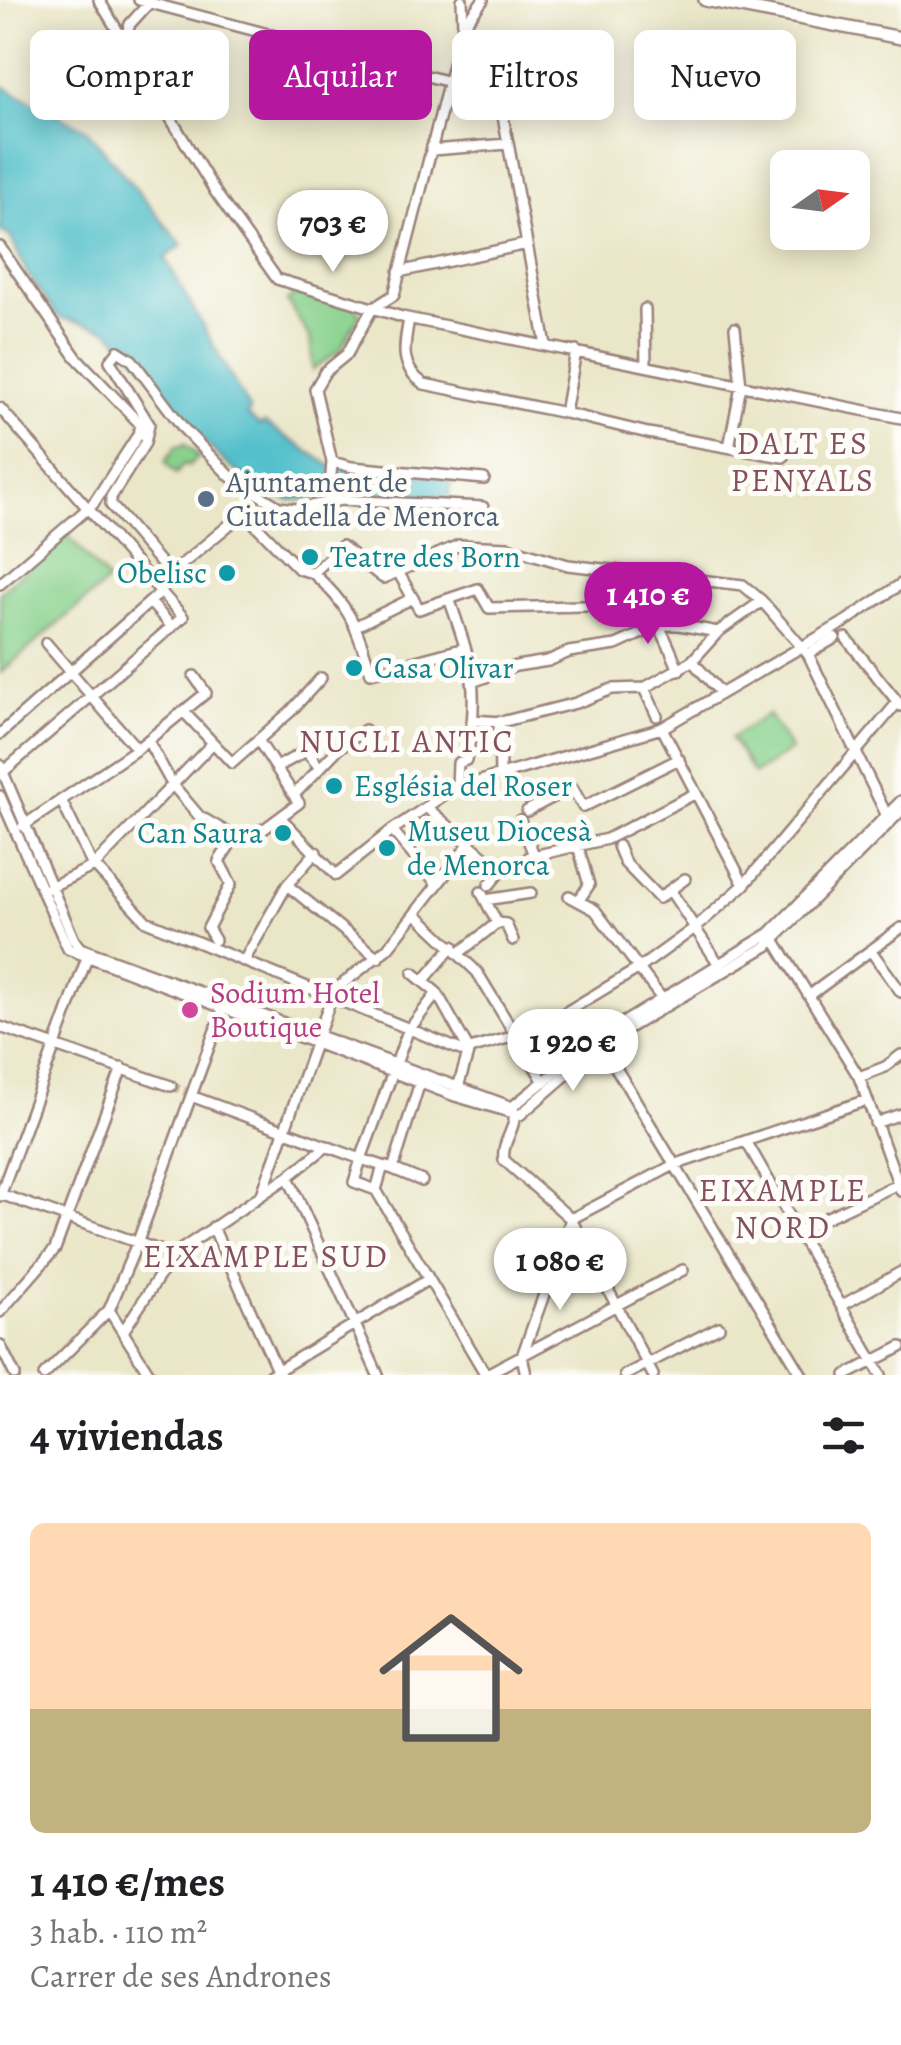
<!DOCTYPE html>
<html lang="es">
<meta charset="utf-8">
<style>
:root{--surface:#fff;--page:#f2f2f2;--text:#202124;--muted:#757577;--line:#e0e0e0;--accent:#b5179e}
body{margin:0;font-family:Alegreya,serif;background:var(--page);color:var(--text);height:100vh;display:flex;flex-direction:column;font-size:38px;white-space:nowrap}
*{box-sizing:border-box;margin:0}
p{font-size:32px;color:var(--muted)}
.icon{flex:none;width:55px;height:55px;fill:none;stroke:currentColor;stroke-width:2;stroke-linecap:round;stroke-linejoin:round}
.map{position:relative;height:1375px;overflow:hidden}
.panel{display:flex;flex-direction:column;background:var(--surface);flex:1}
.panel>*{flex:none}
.guide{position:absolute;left:30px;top:30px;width:842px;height:90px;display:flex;gap:20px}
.needle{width:65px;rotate:76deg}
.controls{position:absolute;left:770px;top:150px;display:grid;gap:20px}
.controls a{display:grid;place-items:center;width:100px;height:100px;border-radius:15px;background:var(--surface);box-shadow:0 5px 25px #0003;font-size:50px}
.price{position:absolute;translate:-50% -85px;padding:0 22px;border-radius:35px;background:#fff;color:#222;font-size:32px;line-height:65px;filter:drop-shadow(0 2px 5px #0008)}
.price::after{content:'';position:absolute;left:50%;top:60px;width:30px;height:22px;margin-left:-15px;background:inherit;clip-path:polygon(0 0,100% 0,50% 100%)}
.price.on{background:var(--accent);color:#fff}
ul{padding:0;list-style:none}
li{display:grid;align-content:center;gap:20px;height:530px;padding:0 30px}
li+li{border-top:2px solid var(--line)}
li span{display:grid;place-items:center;height:310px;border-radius:15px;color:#555}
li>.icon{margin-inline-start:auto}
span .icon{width:180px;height:180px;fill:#fffc;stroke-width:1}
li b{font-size:42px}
h2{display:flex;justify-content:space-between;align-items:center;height:120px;padding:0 30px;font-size:42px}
.chip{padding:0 35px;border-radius:15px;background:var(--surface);box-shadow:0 5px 25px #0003;font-size:35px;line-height:90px}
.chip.on{background:var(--accent);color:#fff}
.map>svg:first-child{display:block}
</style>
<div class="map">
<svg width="901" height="1375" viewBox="0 0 901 1375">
<rect width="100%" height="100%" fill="#fdfcf7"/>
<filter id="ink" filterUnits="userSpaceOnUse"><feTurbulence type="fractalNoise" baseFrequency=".01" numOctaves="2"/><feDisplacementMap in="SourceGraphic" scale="20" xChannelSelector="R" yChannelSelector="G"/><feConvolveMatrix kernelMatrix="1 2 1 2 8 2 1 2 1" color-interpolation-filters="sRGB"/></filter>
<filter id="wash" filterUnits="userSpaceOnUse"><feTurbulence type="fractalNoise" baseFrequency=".0048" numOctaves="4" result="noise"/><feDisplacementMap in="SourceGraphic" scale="40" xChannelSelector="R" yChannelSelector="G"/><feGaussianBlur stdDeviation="2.25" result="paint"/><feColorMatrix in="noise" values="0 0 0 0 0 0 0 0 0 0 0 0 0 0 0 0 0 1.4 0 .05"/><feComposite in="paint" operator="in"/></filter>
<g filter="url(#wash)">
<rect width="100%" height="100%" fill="#eae6c8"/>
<path fill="#88d18d" stroke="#69785c" stroke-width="2.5" d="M298,291L339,304L355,305L360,314L341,349L313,370L310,338L287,301Z
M184,443L199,457L188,466L184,464L176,474L165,462L177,445L181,447Z
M67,534L108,581L0,673V592Z
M768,714L791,750L754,774L731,738Z"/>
<path fill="#53c0cb" stroke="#4e707b" stroke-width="2.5" d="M0,85L87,130L182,245L165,258L250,411L247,415L260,426L264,423L331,466L451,478L449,500L396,494L288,500L263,491L228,465L187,426L150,373L108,330L58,317L27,273L10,236L0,231Z"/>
</g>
<g filter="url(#ink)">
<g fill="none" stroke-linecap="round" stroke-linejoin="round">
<path stroke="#cabea9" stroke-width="9" stroke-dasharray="9 4.5" stroke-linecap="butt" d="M171,1086L187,1092"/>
<defs>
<path id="minor" d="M99,0L216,193L277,279L402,317L901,418
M139,0L499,95L546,345
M463,26L483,0
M124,42L130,24L150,2
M432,150L508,144
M0,247L76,357L140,424L138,435L93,504L0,584
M399,272L527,244
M394,295L463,26L462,0
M645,309L646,366
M409,319C404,346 399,367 424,384L565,413L576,351
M0,408L183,617L3,772
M565,413L648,433L783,457
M729,447L741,386L735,328
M332,462L352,467L484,479
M329,503L332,462L315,389L325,372L347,354L372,309L394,295
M397,570L419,609L478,589L489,608L633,605C661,616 667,644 679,670
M313,573C351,607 356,626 371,673L465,648
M170,574L111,505V497L145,443L149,424L110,361L118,351L132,360L184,429L231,477L279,507L296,509L341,500L483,507
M156,586L241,515L247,516L299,569L313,573L342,546L383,578L459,545L508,547L568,565L743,585L762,601L808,654L887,816L883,823
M450,601C472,665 481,692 466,760L458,763L457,787
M150,602L172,627
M356,626L413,598
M846,638L901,706
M46,643L137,749
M808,654L835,638
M692,661L721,693
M475,681L516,666L548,661L569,652L616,645L660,625H679L718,632
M644,688L657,716
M184,712L232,763L291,711L321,678
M473,720L501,722L576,703L612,689L644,688L692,661L718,632L762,601
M499,721L500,776
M662,728L744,885
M0,734L161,592
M148,741L172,784L199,816L235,837
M0,765L74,940L80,948L512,1107
M277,767L306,751L320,768
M294,795L339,748L365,730
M0,796L68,949L455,1096L520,1115L602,1044L767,946L901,811
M61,800L91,862L146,921L463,1051L536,1030L641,967L696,927L744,885L898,702
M426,807L501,871L489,885
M527,811L572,787L583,807L679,759
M281,818L336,875L392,830L453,789L662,728L843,623L901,584
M520,820L534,855
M23,826L137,749L206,693L194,676
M392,830L437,884
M578,846L589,885L579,900
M618,846L625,863L659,898L670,890L722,969
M529,857L607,839L696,793
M508,864L511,863
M287,885L378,958
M48,888L94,866L213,743
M670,890L685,879
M481,892L497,923
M569,896L595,910L665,1003
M485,900L531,893
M415,913L477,972L544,1082
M772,936L859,1077L901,1191
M215,940L208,928L231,884L219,861L235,837L264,829L299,803L258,740
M871,951L901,992
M459,953L497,923L506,924L513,940
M244,961L287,885L316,852
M413,973L437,993L469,1050L456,1094
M424,980L453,946
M810,995L901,928
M0,1027L171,1086
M599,1040L802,1375
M859,1077L885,1067L901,1055
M191,1096L361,1159L408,1031L437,993
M512,1107L598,1038L770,933L901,801
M514,1111C517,1129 501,1141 504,1160L571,1219L653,1375
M875,1123L901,1114
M746,1141L881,1375
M361,1159L383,1166L376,1190L354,1182Z
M383,1166L393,1169L420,1082
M393,1169L422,1181
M288,1177L378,1375
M376,1190L486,1375
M0,1194L173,1255L124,1330
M262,1194L331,999L341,985L388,948L469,844
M0,1196L88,955
M571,1219L674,1165L867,1100
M213,1227L278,1372
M798,1231L898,1184
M173,1255L288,1177L327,1146
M841,1306L901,1272
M0,1312L55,1249L122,1068
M0,1345L15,1375
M44,1375L109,1310
M150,1375L109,1310L138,1241L224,1006
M270,1375L429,1279
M485,1375L683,1270
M526,1375L522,1356L571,1219
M625,1375L719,1327
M846,1375L901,1347"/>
<path id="major" d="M705,0L901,38"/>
</defs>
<use href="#minor" stroke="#9a827a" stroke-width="14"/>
<use href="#major" stroke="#9a827a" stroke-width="16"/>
<use href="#minor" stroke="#fff" stroke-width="9"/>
<use href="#major" stroke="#fff" stroke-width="11"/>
</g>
</g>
<circle fill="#5c6f8a" stroke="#fdfcf7" stroke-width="4" cx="206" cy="499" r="10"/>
<g fill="#0f9aa8" stroke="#fdfcf7" stroke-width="4">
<circle cx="310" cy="557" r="10"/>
<circle cx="227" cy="573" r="10"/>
<circle cx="354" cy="668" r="10"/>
<circle cx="334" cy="786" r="10"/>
<circle cx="283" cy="833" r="10"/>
<circle cx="387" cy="848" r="10"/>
</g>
<circle fill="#d1479c" stroke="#fdfcf7" stroke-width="4" cx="190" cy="1010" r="10"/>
<g text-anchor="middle" stroke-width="10" stroke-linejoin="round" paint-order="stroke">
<g font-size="30" fill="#4e5e75" stroke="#fdfcf7" text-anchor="start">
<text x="226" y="492">Ajuntament de<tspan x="226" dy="34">Ciutadella de Menorca</tspan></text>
</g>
<g font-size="30" fill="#0d838f" stroke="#fdfcf7" text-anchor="start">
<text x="330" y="567">Teatre des Born</text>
<text x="207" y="583" text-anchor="end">Obelisc</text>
<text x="374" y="678">Casa Olivar</text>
<text x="354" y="796">Església del Roser</text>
<text x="407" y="841">Museu Diocesà<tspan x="407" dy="34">de Menorca</tspan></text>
<text x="263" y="843" text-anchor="end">Can Saura</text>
</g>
<g font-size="30" fill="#b23c85" stroke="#fdfcf7" text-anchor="start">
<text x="210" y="1003">Sodium Hotel<tspan x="210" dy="34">Boutique</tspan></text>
</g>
<g font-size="32" letter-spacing="2.5" fill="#845060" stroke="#fdfcf7">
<text x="803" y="454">DALT ES<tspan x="803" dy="37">PENYALS</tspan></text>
<text x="407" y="752">NUCLI ANTIC</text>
<text x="783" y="1201">EIXAMPLE<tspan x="783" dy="37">NORD</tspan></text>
<text x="266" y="1267">EIXAMPLE SUD</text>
</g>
</g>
</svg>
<div class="controls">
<a><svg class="needle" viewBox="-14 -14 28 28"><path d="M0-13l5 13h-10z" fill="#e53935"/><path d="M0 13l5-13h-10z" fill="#757577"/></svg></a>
</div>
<b class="price" style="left:333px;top:275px">703 €</b>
<b class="price on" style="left:648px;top:647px">1 410 €</b>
<b class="price" style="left:573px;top:1094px">1 920 €</b>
<b class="price" style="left:560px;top:1313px">1 080 €</b>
<div class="guide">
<a class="chip">Comprar</a>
<a class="chip on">Alquilar</a>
<a class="chip">Filtros</a>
<a class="chip">Nuevo</a>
</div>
</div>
<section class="panel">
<h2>4 viviendas<svg class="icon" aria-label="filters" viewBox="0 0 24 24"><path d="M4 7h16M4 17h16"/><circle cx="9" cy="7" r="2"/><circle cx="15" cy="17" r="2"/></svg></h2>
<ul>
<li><span style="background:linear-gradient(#ffd9b3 60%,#c2b280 0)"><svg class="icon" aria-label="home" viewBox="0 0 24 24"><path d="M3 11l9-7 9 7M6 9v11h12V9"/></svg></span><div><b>1 410 €/mes</b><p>3 hab. · 110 m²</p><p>Carrer de ses Andrones</p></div></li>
</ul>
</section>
